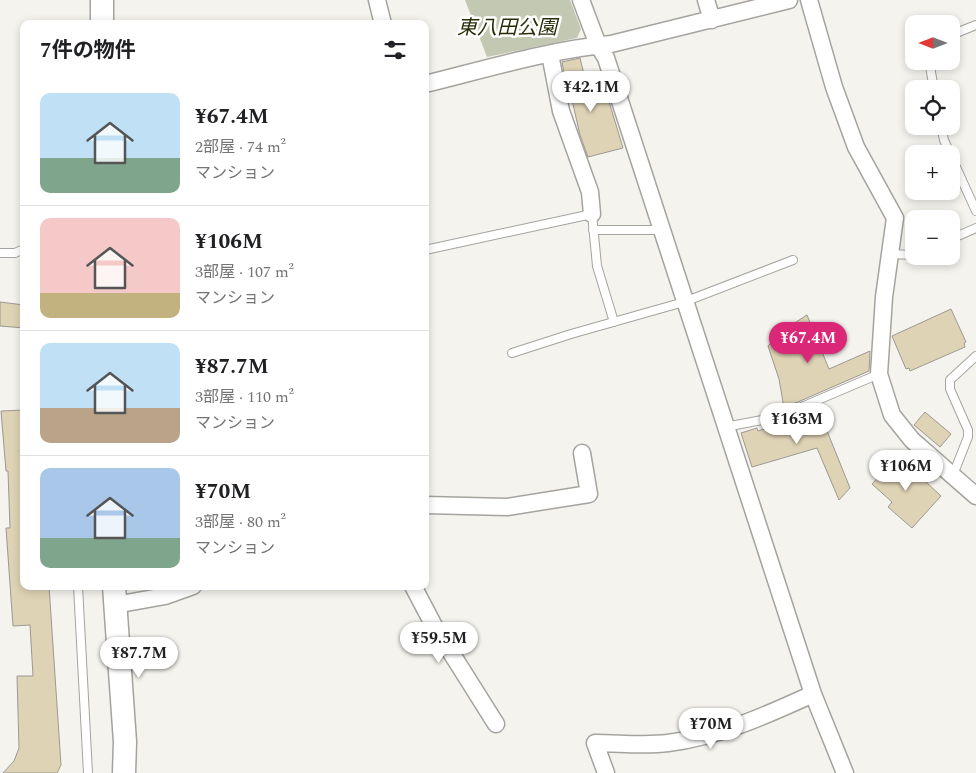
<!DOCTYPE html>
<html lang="ja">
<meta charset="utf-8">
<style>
:root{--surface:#fff;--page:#f6f6f6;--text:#202124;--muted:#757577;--line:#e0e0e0;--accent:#db2777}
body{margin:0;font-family:Spectral,"Noto Sans JP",serif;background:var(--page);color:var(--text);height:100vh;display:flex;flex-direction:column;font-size:19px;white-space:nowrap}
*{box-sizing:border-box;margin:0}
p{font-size:16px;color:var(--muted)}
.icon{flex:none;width:28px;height:28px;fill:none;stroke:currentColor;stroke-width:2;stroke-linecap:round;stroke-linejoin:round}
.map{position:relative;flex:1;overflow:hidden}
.drawer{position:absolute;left:20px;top:20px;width:409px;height:570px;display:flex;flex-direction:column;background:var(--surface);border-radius:10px;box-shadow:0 2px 8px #0003}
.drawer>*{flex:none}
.needle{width:32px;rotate:270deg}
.tools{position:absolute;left:905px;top:15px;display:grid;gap:10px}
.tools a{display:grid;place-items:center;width:55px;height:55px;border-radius:10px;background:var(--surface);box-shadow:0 2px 8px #0003;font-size:25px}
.price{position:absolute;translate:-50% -42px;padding:0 11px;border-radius:18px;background:#fff;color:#222;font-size:16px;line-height:32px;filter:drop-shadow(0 1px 2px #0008)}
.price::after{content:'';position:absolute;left:50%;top:30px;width:15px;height:11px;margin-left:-8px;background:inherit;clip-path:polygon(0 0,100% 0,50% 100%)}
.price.current{background:var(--accent);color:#fff}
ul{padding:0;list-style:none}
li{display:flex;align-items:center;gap:15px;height:125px;padding:0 20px}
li+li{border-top:1px solid var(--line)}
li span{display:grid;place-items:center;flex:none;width:140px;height:100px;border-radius:10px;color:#555}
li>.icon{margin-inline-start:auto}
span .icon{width:60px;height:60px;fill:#fffc;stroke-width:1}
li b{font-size:21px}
h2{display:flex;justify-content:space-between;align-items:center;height:60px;padding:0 20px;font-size:21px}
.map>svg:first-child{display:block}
</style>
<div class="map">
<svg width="976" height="773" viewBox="0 0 976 773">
<rect width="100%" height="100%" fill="#f5f3ee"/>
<path fill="#c3c8b2" d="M465,0H570L581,29L577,38L487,57Z"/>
<path fill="#dfd3b5" stroke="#9b9994" d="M580,58L590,99L607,95L623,148L588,157L580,135L572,100H569L562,62Z
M0,302L24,305V328L0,326Z
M951,309L966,342L964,343L965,347L910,371L909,368L906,369L892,336Z
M807,315L829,369L870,351L869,371L784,408L779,379L768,346L782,331Z
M817,406L850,488L839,500L817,448L752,467L741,433L757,428L758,431L786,422V420Z
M24,410V586H49L61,765L57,773H3L14,761L19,748L17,676H33L30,625L13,626L6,528H10L8,471H6L1,411Z
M925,412L951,434L940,447L914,425Z
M898,456L941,496L912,528L888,507L892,502L872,484Z"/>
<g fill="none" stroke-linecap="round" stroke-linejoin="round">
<defs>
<path id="lane" d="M951,35L976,25
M929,61L934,89
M941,126L944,140L950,154
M951,156L976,211
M593,230H663
M951,239L976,228
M425,250L592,214L597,266L614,322
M0,253H15L24,249
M890,254L914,255
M512,353L571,334L684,302L793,260
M725,427L778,417L879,374
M953,475L968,437V430L950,389V380L976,356
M78,586L88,773"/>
<path id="street" d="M377,0L383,24
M581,0L598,45L606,58L813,694L845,773
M706,0L712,20
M809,0L834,87L856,147L895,218L884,297L879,374L892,415L912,440L976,496
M550,54L561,111L590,192L592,214
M425,84C486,69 548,50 611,44L789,0
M425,505L507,507L589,494L582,453
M413,586L433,624L496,724
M115,605L165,596L193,586
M606,773L595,743C619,743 645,746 668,743C718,737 767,715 813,694"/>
<path id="secondary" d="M102,0V24
M114,586L125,742L124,773"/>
</defs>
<use href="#lane" stroke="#a5a39e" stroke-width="10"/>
<use href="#street" stroke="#a5a39e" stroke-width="19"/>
<use href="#secondary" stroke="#a5a39e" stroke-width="25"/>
<use href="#lane" stroke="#fff" stroke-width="8"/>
<use href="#street" stroke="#fff" stroke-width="16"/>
<use href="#secondary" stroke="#fff" stroke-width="22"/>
</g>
<g text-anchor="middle" stroke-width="5" stroke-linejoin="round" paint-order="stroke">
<g font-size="20" font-style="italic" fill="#292e08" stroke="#fff">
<text x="507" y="34">東八田公園</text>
</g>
</g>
</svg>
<div class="tools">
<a><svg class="needle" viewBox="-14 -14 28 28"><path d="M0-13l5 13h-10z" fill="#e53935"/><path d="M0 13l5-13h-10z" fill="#757577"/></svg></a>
<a><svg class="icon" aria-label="locate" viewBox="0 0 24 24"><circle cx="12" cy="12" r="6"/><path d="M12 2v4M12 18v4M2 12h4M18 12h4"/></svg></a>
<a>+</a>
<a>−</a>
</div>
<b class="price" style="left:591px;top:113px">¥42.1M</b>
<b class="price current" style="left:808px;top:364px">¥67.4M</b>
<b class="price" style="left:797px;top:445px">¥163M</b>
<b class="price" style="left:906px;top:492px">¥106M</b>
<b class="price" style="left:439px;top:664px">¥59.5M</b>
<b class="price" style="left:139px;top:679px">¥87.7M</b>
<b class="price" style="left:711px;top:750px">¥70M</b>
<section class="drawer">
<h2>7件の物件<svg class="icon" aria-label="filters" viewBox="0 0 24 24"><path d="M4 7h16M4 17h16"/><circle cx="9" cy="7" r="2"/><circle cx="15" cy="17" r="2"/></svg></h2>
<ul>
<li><span style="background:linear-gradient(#bfe0f5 65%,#7fa58c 0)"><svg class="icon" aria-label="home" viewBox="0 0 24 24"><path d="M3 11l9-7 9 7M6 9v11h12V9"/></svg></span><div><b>¥67.4M</b><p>2部屋 · 74 m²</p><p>マンション</p></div></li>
<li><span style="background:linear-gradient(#f6c9c9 75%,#c2b280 0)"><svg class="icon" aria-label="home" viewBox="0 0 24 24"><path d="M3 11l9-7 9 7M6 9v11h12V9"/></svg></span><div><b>¥106M</b><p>3部屋 · 107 m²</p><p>マンション</p></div></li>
<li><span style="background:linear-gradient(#bfe0f5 65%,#b9a48a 0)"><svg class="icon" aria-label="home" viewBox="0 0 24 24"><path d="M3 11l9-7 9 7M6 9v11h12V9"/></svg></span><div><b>¥87.7M</b><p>3部屋 · 110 m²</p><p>マンション</p></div></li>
<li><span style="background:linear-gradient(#a9c7e8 70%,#7fa58c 0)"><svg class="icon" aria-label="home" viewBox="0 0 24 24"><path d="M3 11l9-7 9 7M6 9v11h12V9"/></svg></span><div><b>¥70M</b><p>3部屋 · 80 m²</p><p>マンション</p></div></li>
</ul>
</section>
</div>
